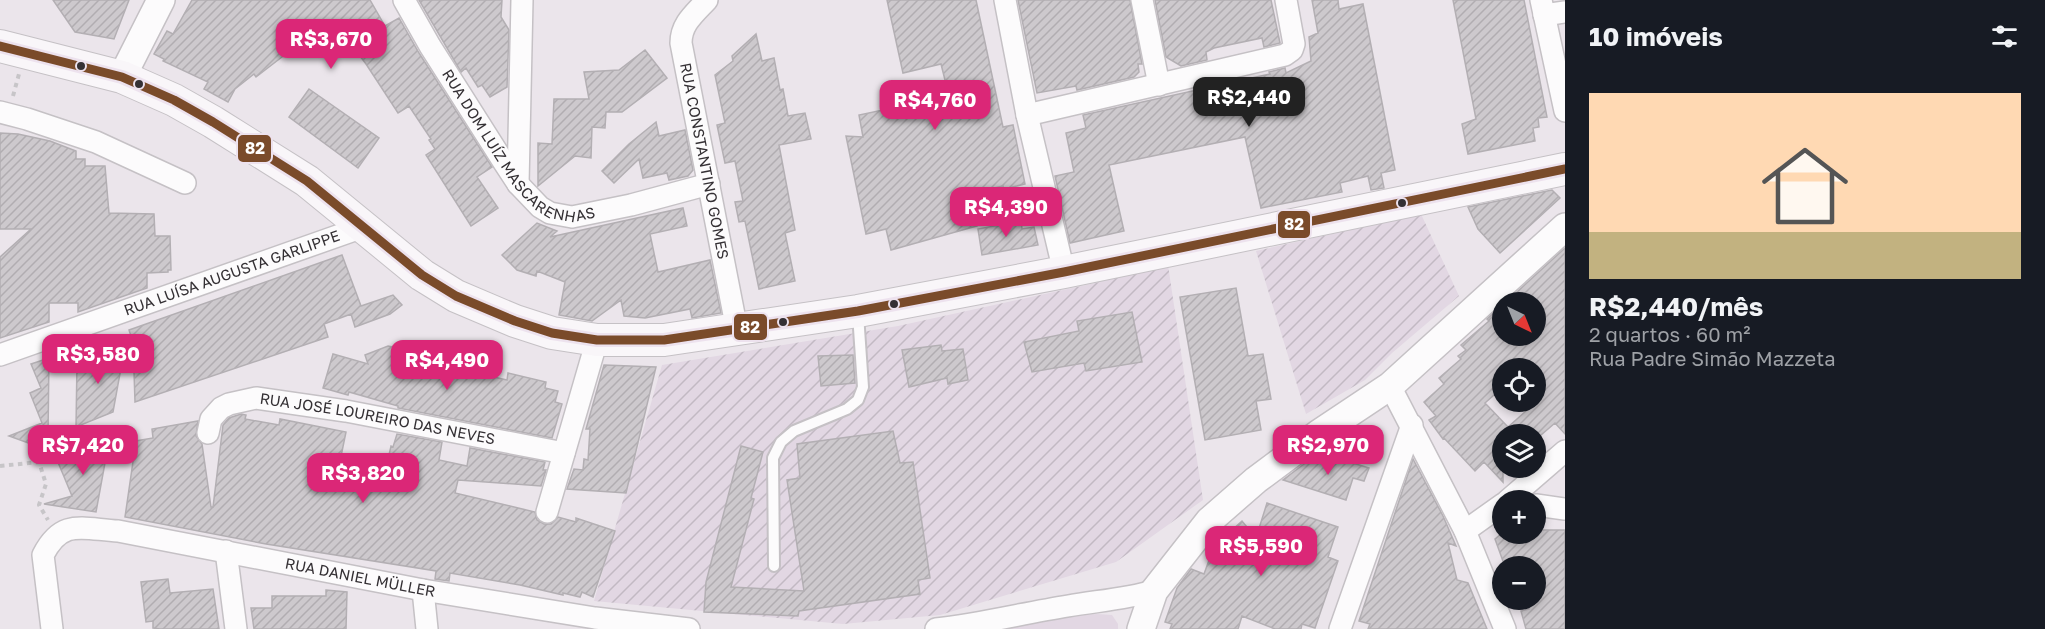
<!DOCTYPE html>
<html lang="pt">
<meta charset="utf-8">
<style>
:root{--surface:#171b24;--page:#242831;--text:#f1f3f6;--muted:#9ea1a6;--accent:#db2777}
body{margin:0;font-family:"Golos Text",sans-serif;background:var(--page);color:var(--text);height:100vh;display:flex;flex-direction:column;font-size:22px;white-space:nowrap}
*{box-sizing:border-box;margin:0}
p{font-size:20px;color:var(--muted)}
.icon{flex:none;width:33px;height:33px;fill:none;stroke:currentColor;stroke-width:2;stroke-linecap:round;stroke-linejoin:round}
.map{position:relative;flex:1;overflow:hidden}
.details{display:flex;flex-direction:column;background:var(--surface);width:480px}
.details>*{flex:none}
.needle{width:39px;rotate:137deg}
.buttons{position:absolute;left:1492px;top:292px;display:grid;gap:12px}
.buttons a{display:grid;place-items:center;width:54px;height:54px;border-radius:50%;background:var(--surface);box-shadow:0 3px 9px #0003;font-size:30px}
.price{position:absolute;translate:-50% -51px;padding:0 14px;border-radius:12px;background:var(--accent);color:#fff;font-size:20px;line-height:39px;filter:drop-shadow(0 2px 3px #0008)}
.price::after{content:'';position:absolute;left:50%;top:36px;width:18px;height:14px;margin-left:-9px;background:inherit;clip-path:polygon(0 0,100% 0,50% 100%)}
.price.active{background:#222;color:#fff}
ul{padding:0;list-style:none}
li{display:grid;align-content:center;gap:12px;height:318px;padding:0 24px}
li span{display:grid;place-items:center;height:186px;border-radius:0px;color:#555}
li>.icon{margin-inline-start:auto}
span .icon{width:108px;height:108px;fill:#fffc;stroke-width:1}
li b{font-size:26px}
h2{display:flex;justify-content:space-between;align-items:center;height:72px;padding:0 24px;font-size:26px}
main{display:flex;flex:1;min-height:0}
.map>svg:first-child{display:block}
</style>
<main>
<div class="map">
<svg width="1565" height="629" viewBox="0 0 1565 629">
<defs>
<pattern id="industrial-furrows" width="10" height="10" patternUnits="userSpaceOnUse" patternTransform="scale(1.5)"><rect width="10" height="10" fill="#e2d7e3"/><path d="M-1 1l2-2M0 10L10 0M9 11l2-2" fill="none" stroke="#c2b9c3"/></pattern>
<pattern id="building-hatch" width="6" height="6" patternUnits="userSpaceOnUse" patternTransform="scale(1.5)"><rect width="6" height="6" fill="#cdc9cd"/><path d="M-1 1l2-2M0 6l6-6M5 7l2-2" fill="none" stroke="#b1adb1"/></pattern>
</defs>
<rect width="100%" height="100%" fill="#ebe5eb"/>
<path fill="#e2d7e3" d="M1097,614L1112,615L1118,624V629H999L1075,615Z"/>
<path fill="url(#industrial-furrows)" d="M1421,214L1459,296L1392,353L1365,380L1306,414L1256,251Z
M1168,265L1203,500L1116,562L940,615L843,624L594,601L662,365L898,326L1095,283Z"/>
<path fill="url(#building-hatch)" stroke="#b3afb3" stroke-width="1.5" fill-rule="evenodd" d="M53,0H129L114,39L75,32Z
M192,0H370L385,26L399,18L419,53L492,167L477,177L498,208L471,226L426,155L435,149L429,140L431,139L409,106L398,113L366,64L339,28L331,32L325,26L308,37L256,77L254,74L235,89L228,102L204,89L208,82L163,61L164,59L154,54L167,31L173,34Z
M419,0H502L501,17L509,30L507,87L490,97L482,85L478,87L466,68L461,72Z
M887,0H976L1003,127L1013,125L1025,184L1004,189L1003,186L969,194L977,226L891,250L886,229L866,234L846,136L863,137L859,115L949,96L941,64L903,73Z
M1018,0H1130L1142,64H1138L1139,72L1134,77L1077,90L1076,86L1037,93Z
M1155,0H1271L1280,43L1264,47L1262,38L1214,48L1206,52L1207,60L1181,66L1166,57Z
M1312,0H1338L1339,9L1363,4L1395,170L1381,173L1384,188L1371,190L1368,176L1340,183L1342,192L1261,208L1245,137L1109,165L1124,231L1070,243L1055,176L1074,172L1066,133L1086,128L1083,115L1270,74L1269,72L1285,68L1286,73L1311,61L1309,37L1318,33Z
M1453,0H1524L1547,117L1538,118L1539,127L1533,128L1535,141L1468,154L1462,124L1476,119Z
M756,34L762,61L774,58L780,90L783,89L788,116L805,113L811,139L779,145L795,230L785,233L795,281L759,289L745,221L739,222L735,202L743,201L735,161L725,163L717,125L725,123L715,75L733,61L732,56Z
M645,50L667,78L622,112H606L605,128L592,127L591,158L575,156L538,186V143L552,144L554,99H589L584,72L619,70Z
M309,89L379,138L358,168L289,117Z
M656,122L659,136L685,130L693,170L688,176L669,180L667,173L643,178L639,159L614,183L602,171L629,144Z
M0,133L18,134L50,141L76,151V159H85V166H105L109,213L154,214L155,236H170L171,270H168V272L147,273V288L78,312V303H49V322L0,338V257L31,229H0Z
M1552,190L1560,198L1500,253L1478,229L1468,207Z
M683,208L687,226L650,234L658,272L710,260L721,313L692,318L690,309L645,318L624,316L621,300L592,321L559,315L565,282L537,271L536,276L517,270L502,255L537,223L557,231L550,237Z
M1021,221L1022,229L1034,227L1038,245L982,255L978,229Z
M1565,248V434L1555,423L1541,435H1503V482L1484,462L1475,471L1444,438L1443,439L1429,420L1436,416L1424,402L1444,384L1439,378L1461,359L1458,356L1466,350L1461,345L1489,321L1487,319L1503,305V336H1536V303H1505ZM1503,369H1536V402L1508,427L1485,403L1503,387Z
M342,255L361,306L393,295L402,305L390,314L355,327L351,314L324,324L328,337L135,402L133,342L129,330Z
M1236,288L1248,356L1263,354L1271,399L1256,401L1261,430L1205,440L1180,297Z
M1132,312L1142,362L1086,371L1084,363L1032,372L1024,342L1079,331L1077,321Z
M941,345L942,351L963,349L968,380L948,384L947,378L909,387L902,350Z
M125,346L113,412L76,427L77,362Z
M388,346L439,357L437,364L466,374L467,371L507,380L508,373L546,382L545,388L558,391L555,402L562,404L552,438L398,408V406L349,392L348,395L323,388L333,354L368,364L365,355Z
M853,355L855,383L821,386L818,356Z
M49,358L48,437L31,444L9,436L42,423L30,393L41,388L31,364Z
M604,365L656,367L626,493L567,489L574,469L583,470L584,459L588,460L590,429H586Z
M241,414L246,415L245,419L279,425L280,419L346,432L339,466L357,470L385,473L391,446L393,447L397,434L442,442L439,460L467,466L470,448L545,462L543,470H546L541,486L458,480L455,493L535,512L537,520L544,524H551L558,517L576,522V518L615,531L593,597L582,592L580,597L563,593V595L520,585L450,573L449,581L435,579L436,571L266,544L125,517L136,441L153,438L152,429L198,421L196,436L202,444L211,507H213L223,425L229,418Z
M893,431L900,463L913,462L930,578L918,580L920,594L799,611L798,616L704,612L706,582L741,446L763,452L751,498L754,499L731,587L804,591L787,480L800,478L797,444Z
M109,441L96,512L44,504L72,496L55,455Z
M1316,455L1329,459L1330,456L1369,468L1364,481L1353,478L1346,500L1283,480Z
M1413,459L1443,516L1456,546L1448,543L1457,580L1468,583L1487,629H1368L1370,624L1359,621Z
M1267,503L1338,527L1328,557L1338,561L1315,628L1302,624L1301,629H1275L1242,616L1238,629H1170L1172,624L1165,622L1177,588L1191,569L1204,574L1212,552L1218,554L1237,538L1231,531L1242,521L1256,538Z
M1536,530H1565V629H1526L1521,611L1529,609L1528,600H1536V567H1512V561L1504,564L1495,539L1501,534H1536Z
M168,579L170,593L213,589L219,629H160L153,628V621L146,622L141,582Z
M326,590L347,592L346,629H254L251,608H272V596H326Z"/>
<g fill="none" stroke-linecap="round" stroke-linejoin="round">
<defs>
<path id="service" d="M774,566L773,458L781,442L794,431L847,409L858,400L863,387L858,314"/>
<g id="minor">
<path id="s1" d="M404,0L430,46L503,161L518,184L540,207L550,213L572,217L631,205L709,184"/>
<path id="s2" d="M707,0C694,14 681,24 681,43L737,330"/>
<path d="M1005,0L1027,115L1064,272"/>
<path d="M1142,0L1159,85"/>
<path d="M1541,0L1565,111"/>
<path d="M1544,15L1565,12"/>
<path d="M0,112L27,119L96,142L185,183"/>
<path d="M1027,115L1285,55L1292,50L1294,44L1286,0"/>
<path d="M518,184L522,0"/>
<path id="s3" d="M0,355L363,227"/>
<path d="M1390,386L1465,531L1505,629"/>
<path id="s4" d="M208,433L211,419L221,408L229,404L256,398L346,411L564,453"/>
<path d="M1507,501L1565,451"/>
<path d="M1536,505L1565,509"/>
<path d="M547,512L597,340"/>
<path d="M1465,531L1503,504"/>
<path d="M226,551L236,629"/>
<path d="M423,590L427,629"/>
<path id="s5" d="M52,629L43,555C62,518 82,529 118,531L423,590L595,618L689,629"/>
<path d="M936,629C980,624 1024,613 1068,606C1097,601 1125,599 1154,591"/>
<path d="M1340,629L1412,425"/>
</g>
<path id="tertiary" d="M122,77L161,0
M1141,629L1154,591L1209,521L1256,480L1318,434L1390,386L1565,227"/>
<path id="secondary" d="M0,46L122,77L174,100L213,122L307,181L422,275L456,296L515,321L552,333L597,340H664L858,311L1064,272L1565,169"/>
</defs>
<use href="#service" stroke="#c5c1c5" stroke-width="14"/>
<use href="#minor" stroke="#c5c1c5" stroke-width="24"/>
<use href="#tertiary" stroke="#c5c1c5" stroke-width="30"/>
<use href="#secondary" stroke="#c5c1c5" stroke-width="34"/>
<path stroke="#c7c5c8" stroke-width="4" stroke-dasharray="4.5 4.5" stroke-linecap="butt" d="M13,96L19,74
M0,466L39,462L46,484L39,505L48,520"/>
<use href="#service" stroke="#fcfbfc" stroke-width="10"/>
<use href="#minor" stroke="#fcfbfc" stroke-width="21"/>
<use href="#tertiary" stroke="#fcfbfc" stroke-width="27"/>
<use href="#secondary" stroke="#f9f6f9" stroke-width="32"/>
<defs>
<path id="bus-1" d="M0,46L122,77L174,100L213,122L307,181L422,275L456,296L515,321L552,333L597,340H664L858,311L1064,272L1565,169"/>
</defs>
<use href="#bus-1" stroke="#ede2ee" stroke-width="14"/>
<use href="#bus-1" stroke="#7a4b2a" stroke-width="9"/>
</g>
<g fill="#343034" stroke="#ede2ee" stroke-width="2">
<circle cx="81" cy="66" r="5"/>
<circle cx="139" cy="84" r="5"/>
<circle cx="1402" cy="203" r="5"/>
<circle cx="894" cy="304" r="5"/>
<circle cx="783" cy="322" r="5"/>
</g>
<g text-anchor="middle" stroke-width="6" stroke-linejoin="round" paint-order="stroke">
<g font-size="15" fill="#343034" stroke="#ede2ee">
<text dy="5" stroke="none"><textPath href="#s1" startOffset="194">RUA DOM LUÍZ MASCARENHAS</textPath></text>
<text dy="5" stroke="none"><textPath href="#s2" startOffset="172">RUA CONSTANTINO GOMES</textPath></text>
<text dy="5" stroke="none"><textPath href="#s3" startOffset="246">RUA LUÍSA AUGUSTA GARLIPPE</textPath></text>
<text dy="5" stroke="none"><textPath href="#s4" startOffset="189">RUA JOSÉ LOUREIRO DAS NEVES</textPath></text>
<text dy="5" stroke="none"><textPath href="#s5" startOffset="408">RUA DANIEL MÜLLER</textPath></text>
</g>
</g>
<g stroke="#ede2ee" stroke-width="2">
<rect x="237" y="134" width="35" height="29" rx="6" fill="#7a4b2a"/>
<rect x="1277" y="210" width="34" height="29" rx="6" fill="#7a4b2a"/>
<rect x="733" y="313" width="35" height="28" rx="6" fill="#7a4b2a"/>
</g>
<g font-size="16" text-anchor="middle" font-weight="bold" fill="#fff">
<text x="255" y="154">82</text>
<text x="1294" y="230">82</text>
<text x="750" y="333">82</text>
</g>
</svg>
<div class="buttons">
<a><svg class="needle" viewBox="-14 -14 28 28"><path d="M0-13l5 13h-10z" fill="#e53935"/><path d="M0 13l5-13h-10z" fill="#9ea1a6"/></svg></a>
<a><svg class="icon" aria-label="locate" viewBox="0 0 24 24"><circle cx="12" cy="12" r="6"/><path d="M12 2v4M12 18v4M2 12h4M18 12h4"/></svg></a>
<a><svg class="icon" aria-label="layers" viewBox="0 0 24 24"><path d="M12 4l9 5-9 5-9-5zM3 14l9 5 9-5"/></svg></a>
<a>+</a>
<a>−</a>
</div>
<b class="price" style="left:331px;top:70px">R$3,670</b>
<b class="price active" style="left:1249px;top:128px">R$2,440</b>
<b class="price" style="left:935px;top:131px">R$4,760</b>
<b class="price" style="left:1006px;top:238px">R$4,390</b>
<b class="price" style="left:98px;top:385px">R$3,580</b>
<b class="price" style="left:447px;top:391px">R$4,490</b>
<b class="price" style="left:83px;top:476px">R$7,420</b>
<b class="price" style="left:1328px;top:476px">R$2,970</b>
<b class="price" style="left:363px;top:504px">R$3,820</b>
<b class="price" style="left:1261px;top:577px">R$5,590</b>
</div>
<section class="details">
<h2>10 imóveis<svg class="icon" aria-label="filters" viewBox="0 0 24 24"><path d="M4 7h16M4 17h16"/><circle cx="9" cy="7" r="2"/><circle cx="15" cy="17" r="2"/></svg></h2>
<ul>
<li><span style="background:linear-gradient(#ffd9b3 75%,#c2b280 0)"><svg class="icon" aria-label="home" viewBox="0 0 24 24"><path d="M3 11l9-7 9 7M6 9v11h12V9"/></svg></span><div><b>R$2,440/mês</b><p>2 quartos · 60 m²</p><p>Rua Padre Simão Mazzeta</p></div></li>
</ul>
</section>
</main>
